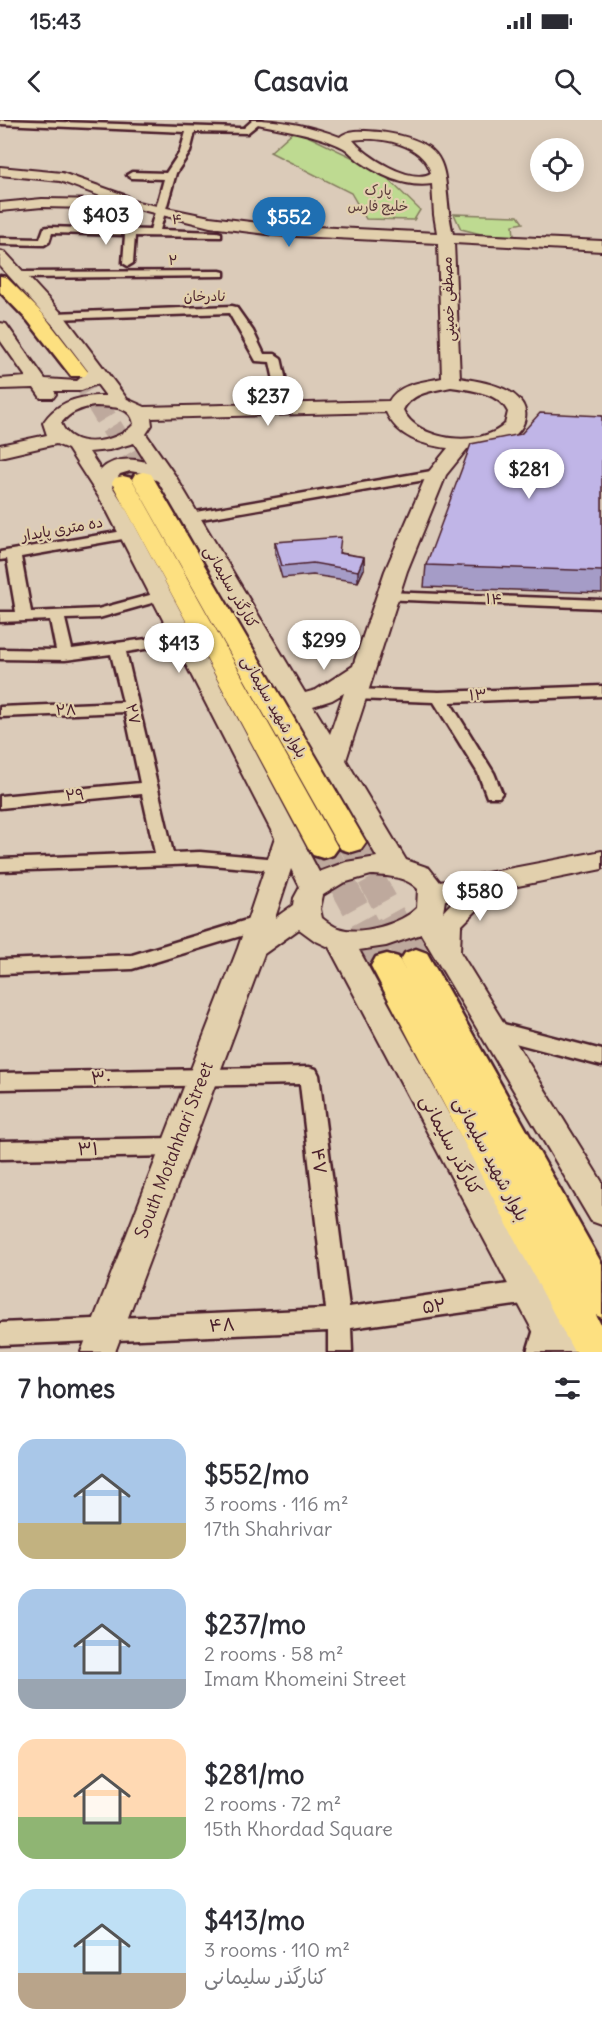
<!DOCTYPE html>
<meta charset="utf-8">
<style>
:root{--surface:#fff;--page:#f7f7f7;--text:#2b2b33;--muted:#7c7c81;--accent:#1f6fb2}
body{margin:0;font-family:Delius,"Playpen Sans Arabic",sans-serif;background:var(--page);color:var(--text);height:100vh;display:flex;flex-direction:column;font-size:22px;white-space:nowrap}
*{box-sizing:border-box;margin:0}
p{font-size:20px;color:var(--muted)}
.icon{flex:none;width:33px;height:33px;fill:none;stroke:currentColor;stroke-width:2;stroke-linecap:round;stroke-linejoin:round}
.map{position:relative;height:1232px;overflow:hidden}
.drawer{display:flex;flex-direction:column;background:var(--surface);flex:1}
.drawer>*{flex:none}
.fabs{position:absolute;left:530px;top:18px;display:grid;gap:12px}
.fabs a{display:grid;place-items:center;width:54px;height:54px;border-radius:50%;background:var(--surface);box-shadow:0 3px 15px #0003;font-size:30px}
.price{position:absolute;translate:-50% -51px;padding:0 14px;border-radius:21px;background:#fff;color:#222;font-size:20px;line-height:39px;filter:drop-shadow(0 2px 3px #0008)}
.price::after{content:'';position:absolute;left:50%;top:36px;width:18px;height:14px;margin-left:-9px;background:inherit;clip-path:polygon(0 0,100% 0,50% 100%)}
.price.active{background:var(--accent);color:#fff}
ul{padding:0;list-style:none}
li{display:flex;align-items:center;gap:18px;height:150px;padding:0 18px}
li span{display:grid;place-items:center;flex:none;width:168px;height:120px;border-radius:18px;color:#555}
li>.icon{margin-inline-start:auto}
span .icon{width:72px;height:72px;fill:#fffc;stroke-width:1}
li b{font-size:26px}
h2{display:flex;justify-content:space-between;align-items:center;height:72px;padding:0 18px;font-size:26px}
.status{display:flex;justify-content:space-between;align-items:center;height:42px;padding:0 30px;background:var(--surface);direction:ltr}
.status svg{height:16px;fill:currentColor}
header{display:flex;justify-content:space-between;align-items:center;height:78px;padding:0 18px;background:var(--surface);font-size:27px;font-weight:700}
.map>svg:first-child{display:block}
</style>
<div class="status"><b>15:43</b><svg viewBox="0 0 49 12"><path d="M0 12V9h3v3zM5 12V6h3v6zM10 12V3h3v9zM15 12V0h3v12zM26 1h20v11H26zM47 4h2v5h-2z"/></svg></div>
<header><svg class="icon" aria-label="back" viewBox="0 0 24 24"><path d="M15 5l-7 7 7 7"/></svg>Casavia<svg class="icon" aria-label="search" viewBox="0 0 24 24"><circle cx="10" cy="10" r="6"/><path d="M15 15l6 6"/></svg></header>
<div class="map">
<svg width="602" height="1232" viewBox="0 0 602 1232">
<rect width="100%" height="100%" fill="#dbcbb9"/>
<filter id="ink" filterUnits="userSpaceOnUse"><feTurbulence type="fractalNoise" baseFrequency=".0167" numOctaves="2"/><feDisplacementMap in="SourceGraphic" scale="12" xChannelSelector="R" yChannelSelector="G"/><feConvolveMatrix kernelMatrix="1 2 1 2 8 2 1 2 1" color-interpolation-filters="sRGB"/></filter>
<g filter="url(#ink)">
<path fill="#beda91" stroke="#847c5e" stroke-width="1.5" d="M295,10L379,50L420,90L414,100L366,99L351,73L270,32Z
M454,94L518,96L523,103L513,105L514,116L485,115L461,109Z"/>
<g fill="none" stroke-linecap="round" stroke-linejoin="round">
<path stroke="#bea99d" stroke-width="22" stroke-dasharray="22 10" stroke-linecap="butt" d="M78,252L143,359"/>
<path stroke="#bea99d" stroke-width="27" stroke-dasharray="27 14" stroke-linecap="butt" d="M351,722L398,807
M323,728L366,807"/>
<path stroke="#bea99d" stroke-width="34" stroke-dasharray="34 17" stroke-linecap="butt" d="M365,806L387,846
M397,806L416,841"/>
<defs>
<path id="street" d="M0,0L239,8H244L253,0H263L247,13L195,12L190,32L176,53L160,110L217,112L221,113V117L135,116L133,143L128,146L123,143L125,115L52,113L49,122L44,125L0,124V118L40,119L44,108L48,107L150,110L164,59L132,58L127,55L132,52L166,53L180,32L186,12L0,4Z
M220,151L224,152V156L19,158L13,155L19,152Z
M232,186L236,187L253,211L264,234H275L281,238L292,288L290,291L286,292L280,288L270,242L256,241L229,193L55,199L49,196L55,193Z
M437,350L442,351L444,354L442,357L190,401L183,397L190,393Z
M129,410L136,414L134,417L21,437L31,492L98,489L161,472L166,473L168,476L166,479L99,498L65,499L72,529L184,514L189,516L192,519L189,522L126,532L173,733L200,732L279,739L285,740L288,745L285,750L279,751L200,744L0,751V739L155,733L142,674L0,688V676L140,663L125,592L0,597V587L123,582L111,534L65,540L0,539V529L56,530L50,500L0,502V492H16L7,439L0,440V432Z
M386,472L602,480V488L381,479L379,476Z
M602,566V576L450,582L494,653L502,673L499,677H487L478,653L434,582L355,579L347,574L355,569L439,572Z
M260,796L267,798L269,803L267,808L132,849L0,854V840L132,835Z
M492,901L602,930V946L485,915L482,909L485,903Z
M309,947L316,949L319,955L349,1187L530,1161L538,1164L542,1172L538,1180L530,1183L351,1208L352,1232H328V1211L0,1225V1203L326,1189L300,964L0,969V953Z
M175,1018L183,1021L186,1027L183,1033L175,1036L0,1039V1021Z
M546,1193L554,1196L558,1204L551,1232H527L538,1196Z"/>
<path id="secondary" d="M251,0C282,0 311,6 340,17C350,8 366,11 380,12C461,23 439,53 453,114L602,121V131L454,123L460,258C477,261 499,264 513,274C521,280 527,288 525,298C520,324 488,326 467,329L446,355L407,451L346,640L406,740L429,748L440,762L602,731V749L503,769L485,782L461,806L460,832L602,1062V1105L591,1101L421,814L386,826L359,830L579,1232H544L329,827L314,820L299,809L264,834L115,1232H81L238,828L275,718L104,385L68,329L56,324L0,337V325L47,315L43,303C57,281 81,275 106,276L97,264L79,271H54L56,274L53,278H41L34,268L0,269V259L26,257L0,220V203L6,204L45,259L77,261L88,251L53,205L0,146V131L6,133L65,197L127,279L145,287L389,281C399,263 424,262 442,258L438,123L275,115L210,107L138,89L42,87L0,91V83L42,79L111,80L60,61L0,55V47L62,53L127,76L128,80L210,97L275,105L437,113L434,95L432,64C406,68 379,55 358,40C353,36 349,31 344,28C316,13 283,10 253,3ZM353,20C380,16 423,23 431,53C411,65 365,36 353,20ZM451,267C470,270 499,272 508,292L505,304C481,328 418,322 403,290C412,272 433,271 451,267ZM94,286C110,287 131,285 134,304C117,323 71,332 61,303C70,292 81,288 94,286ZM386,292C397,317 422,325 448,328L427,354L385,451L353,546L316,570L305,573L176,357L146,314L152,305L151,298ZM134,323L146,342C130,338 113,338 101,350L89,332L109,330ZM130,351L142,353L158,361L377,737L346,742L319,752L124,385L112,366L120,354ZM344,573L330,614L313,586L332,580ZM291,749L300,767L294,778L293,785L275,798ZM371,755C388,756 405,756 418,769L417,788C401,804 361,816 338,808C333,806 327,802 322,798L320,789L323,775L343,763ZM456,778L443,792L445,780Z"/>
<path id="primary" d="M0,156L6,157L42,193L88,252L85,256H71L28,201L0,172Z
M143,352L151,354L154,359L366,722L361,729L351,732L341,729L336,722L132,359L135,354Z
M123,356L131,358L134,363L338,728L333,735L323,738L313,735L308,728L112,363L115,358Z
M416,829L427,833L602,1144V1198L596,1195L602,1207V1232H574L371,846L376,837L387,834L398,837L408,856L400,841L405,833Z"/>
</defs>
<use href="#street" stroke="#4a1f2b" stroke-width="5"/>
<use href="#secondary" stroke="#4a1f2b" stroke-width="4"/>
<use href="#primary" stroke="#4a1f2b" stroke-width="5"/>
<use href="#street" fill="#e2d0ad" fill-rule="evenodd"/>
<use href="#secondary" fill="#e2d0ad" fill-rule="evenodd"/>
<use href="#primary" fill="#fde080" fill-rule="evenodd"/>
</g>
<path fill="#a59cc7" stroke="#4a1f2b" stroke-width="1.5" d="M602,296V473L424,467L426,445L521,314Z
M275,422L364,437V449L358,462L313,455L282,458L275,434Z"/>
<path fill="#867fa2" stroke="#4a1f2b" stroke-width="1.5" d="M364,437V449L358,462V451Z"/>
<path fill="#c0b5e7" stroke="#4a1f2b" stroke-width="1.5" d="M540,293L602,296V451L426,445L471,324L521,314Z
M341,417L339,433L364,437L358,451L313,443L282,446L275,422Z"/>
</g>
<g text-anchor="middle" stroke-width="4.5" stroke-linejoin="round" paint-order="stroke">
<g font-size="14" fill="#5b3b3a" stroke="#e2d0ad">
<text x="378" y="75">پارک<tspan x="378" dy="16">خلیج فارس</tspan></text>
</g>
<g font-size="14" fill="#4a1f2b" stroke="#e2d0ad">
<text transform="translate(177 99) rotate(1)" y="5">۴</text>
<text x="173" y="145">۲</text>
<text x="205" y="181">نادرخان</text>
<text transform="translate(448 179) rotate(-92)" y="5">مصطفی خمینی</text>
</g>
<g font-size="15" fill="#4a1f2b" stroke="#e2d0ad">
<text transform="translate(62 409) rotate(-10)" y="5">ده متری پایدار</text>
<text transform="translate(231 467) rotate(60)" y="5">کنارگذر سلیمانی</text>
<text transform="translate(494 479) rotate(2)" y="5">۱۴</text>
<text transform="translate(478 575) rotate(-2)" y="5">۱۳</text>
<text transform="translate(274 587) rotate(60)" y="5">بلوار شهید سلیمانی</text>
<text transform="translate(66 590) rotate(-2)" y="5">۲۸</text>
<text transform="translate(133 594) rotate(77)" y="5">۲۷</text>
<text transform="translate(75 675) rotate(-5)" y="5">۲۹</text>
</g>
<g font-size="18" fill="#4a1f2b" stroke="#e2d0ad">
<text transform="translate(101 958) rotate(-2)" y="6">۳۰</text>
<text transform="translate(451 1025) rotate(62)" y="6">کنارگذر سلیمانی</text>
<text transform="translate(88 1029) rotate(-1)" y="6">۳۱</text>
<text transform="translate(174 1030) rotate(-69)" y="6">South Motahhari Street</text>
<text transform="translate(491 1039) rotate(62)" y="6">بلوار شهید سلیمانی</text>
<text transform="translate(319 1041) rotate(83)" y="6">۴۷</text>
<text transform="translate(434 1186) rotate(-8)" y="6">۵۲</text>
<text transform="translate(222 1205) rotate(-3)" y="6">۴۸</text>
</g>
</g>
</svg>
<div class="fabs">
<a><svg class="icon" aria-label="locate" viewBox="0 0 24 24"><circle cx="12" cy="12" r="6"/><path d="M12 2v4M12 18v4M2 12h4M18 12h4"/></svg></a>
</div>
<b class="price" style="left:106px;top:126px">$403</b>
<b class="price active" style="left:289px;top:128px">$552</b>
<b class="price" style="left:268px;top:307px">$237</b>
<b class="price" style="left:529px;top:380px">$281</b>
<b class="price" style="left:324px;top:551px">$299</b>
<b class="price" style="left:179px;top:554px">$413</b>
<b class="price" style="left:480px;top:802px">$580</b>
</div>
<section class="drawer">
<h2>7 homes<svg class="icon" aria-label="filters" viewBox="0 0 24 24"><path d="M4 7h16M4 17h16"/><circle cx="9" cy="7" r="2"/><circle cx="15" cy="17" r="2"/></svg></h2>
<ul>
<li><span style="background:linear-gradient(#a9c7e8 70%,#c2b280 0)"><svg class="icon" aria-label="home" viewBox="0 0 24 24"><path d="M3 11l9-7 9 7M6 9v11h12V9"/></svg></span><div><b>$552/mo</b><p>3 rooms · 116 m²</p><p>17th Shahrivar</p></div></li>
<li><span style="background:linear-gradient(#a9c7e8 75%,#9aa5b1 0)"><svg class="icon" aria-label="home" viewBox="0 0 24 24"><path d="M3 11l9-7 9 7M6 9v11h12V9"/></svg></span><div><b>$237/mo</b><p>2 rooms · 58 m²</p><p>Imam Khomeini Street</p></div></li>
<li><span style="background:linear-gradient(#ffd9b3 65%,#8fb573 0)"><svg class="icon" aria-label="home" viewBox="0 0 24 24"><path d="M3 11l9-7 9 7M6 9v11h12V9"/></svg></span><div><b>$281/mo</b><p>2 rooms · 72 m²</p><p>15th Khordad Square</p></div></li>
<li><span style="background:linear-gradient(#bfe0f5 70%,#b9a48a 0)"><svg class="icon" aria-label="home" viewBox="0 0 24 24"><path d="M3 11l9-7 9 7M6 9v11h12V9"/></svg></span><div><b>$413/mo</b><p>3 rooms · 110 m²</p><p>کنارگذر سلیمانی</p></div></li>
</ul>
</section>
